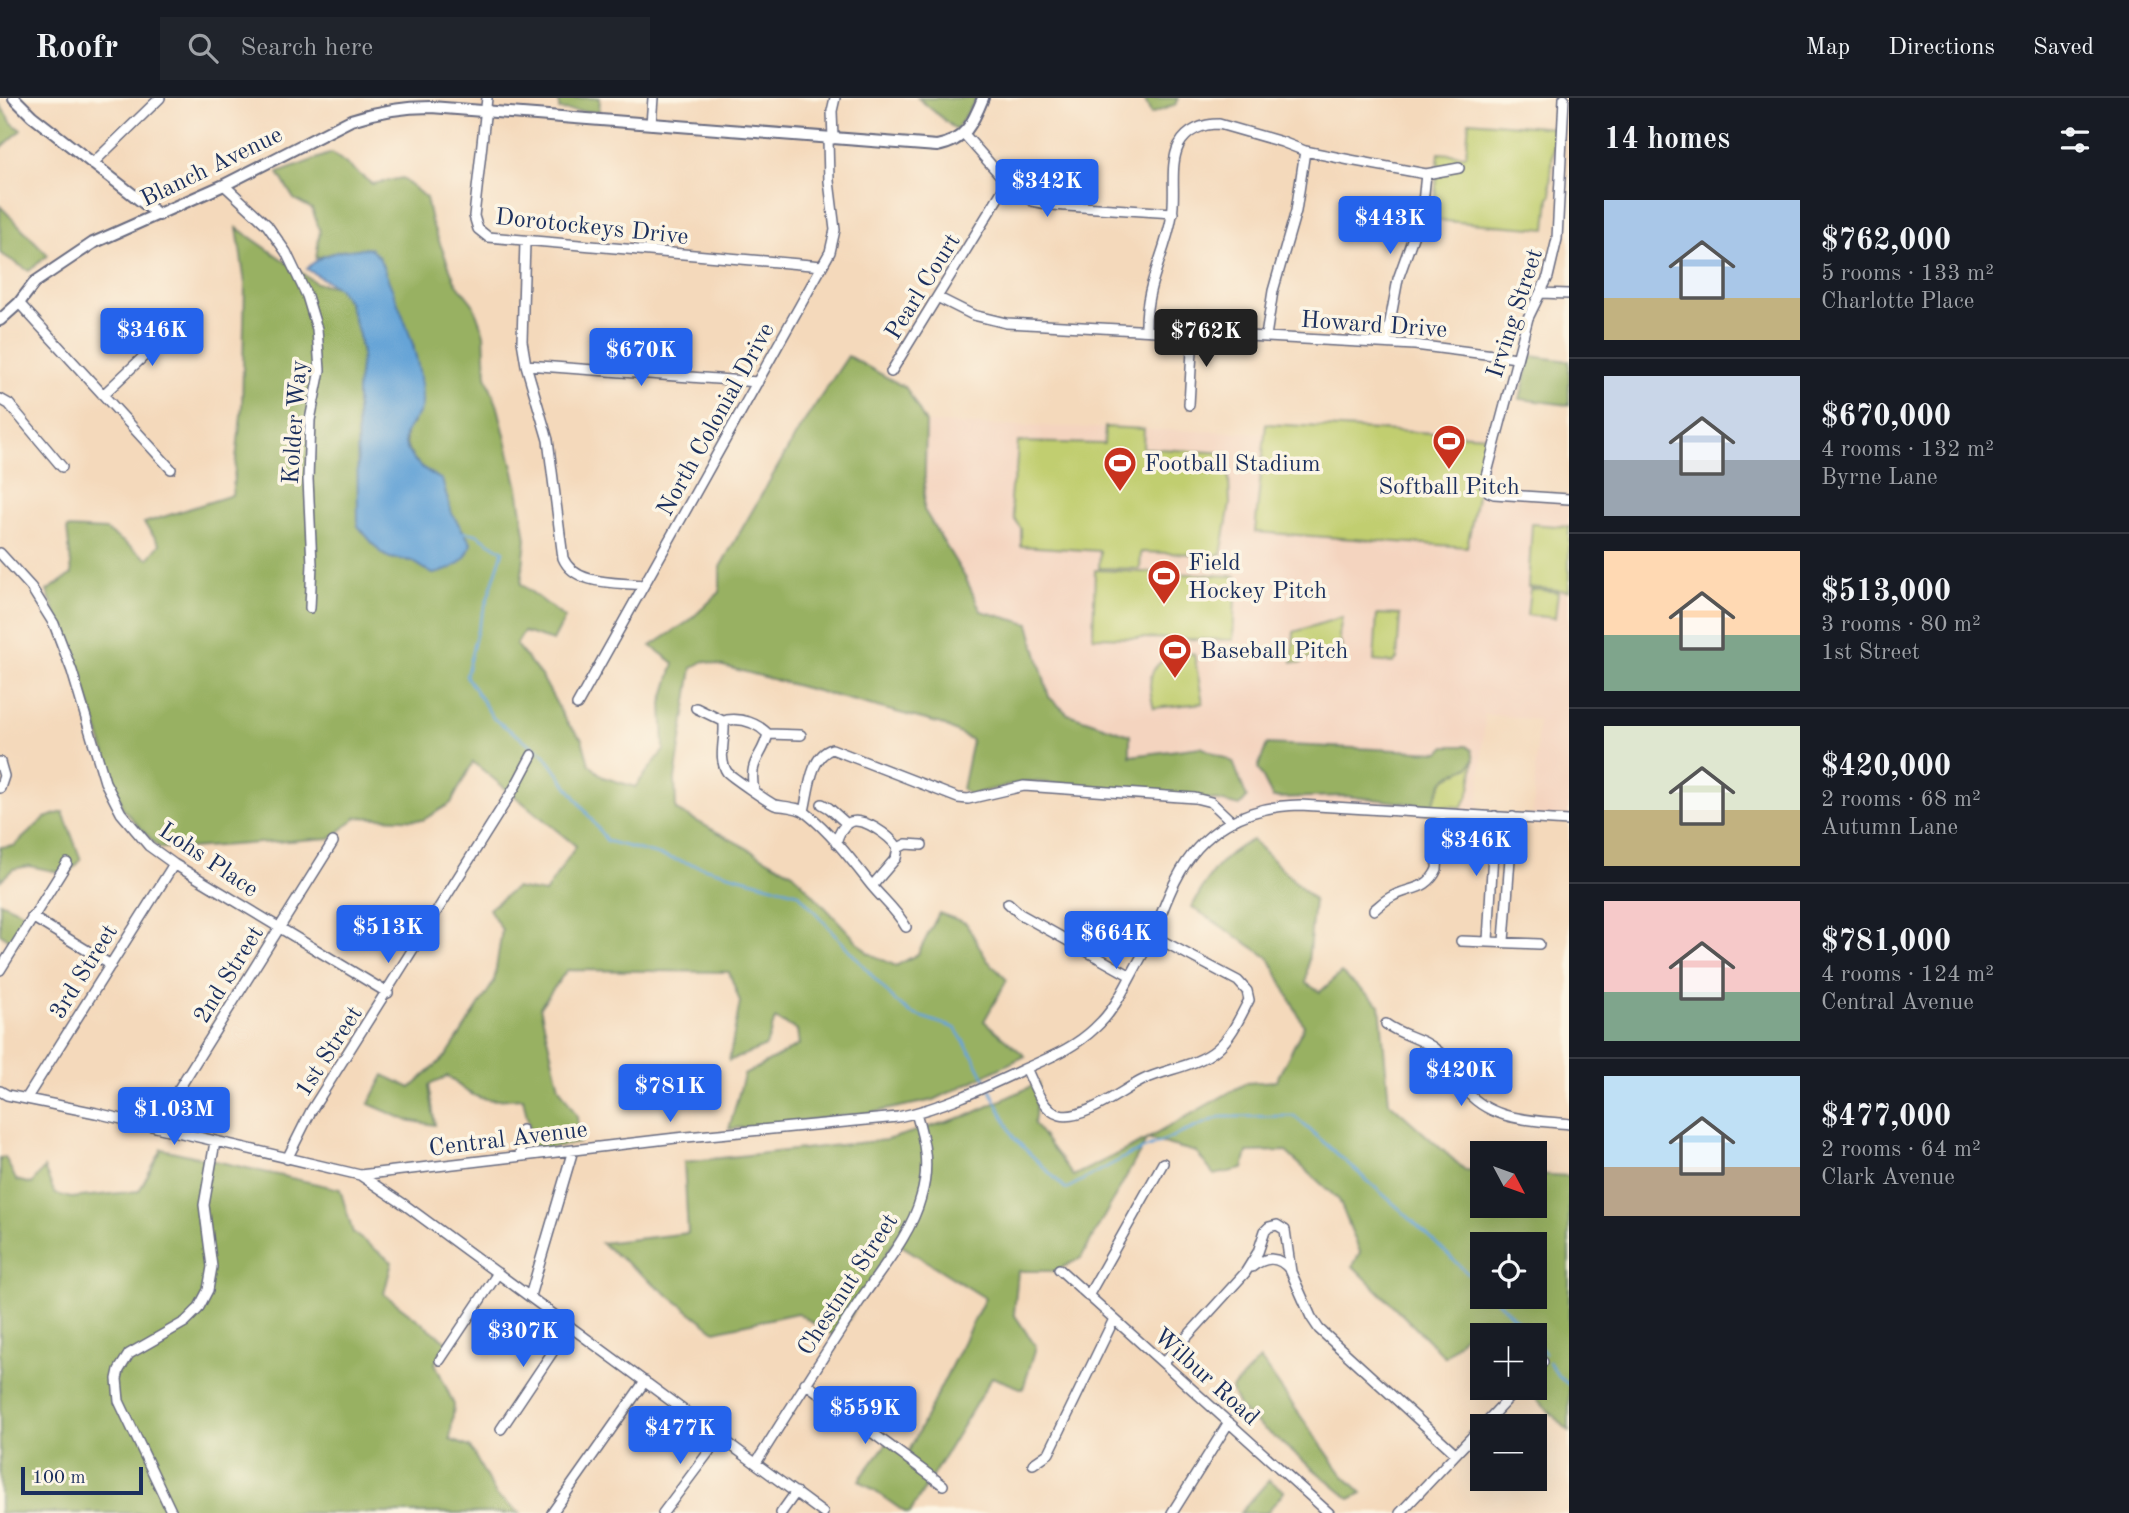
<!DOCTYPE html>
<meta charset="utf-8">
<style>
:root{--surface:#171b24;--page:#20242c;--text:#f1f3f6;--muted:#9ea1a6;--line:#363941;--accent:#2563eb}
body{margin:0;font-family:"Old Standard TT",serif;background:var(--page);color:var(--text);height:100vh;display:flex;flex-direction:column;font-size:26px;white-space:nowrap}
*{box-sizing:border-box;margin:0}
p{font-size:23px;color:var(--muted)}
.icon{flex:none;width:38px;height:38px;fill:none;stroke:currentColor;stroke-width:2;stroke-linecap:round;stroke-linejoin:round}
.map{position:relative;flex:1;overflow:hidden}
.panel{display:flex;flex-direction:column;background:var(--surface);width:560px}
.panel>*{flex:none}
.needle{width:46px;rotate:131deg}
.tools{position:absolute;left:1470px;top:1043px;display:grid;gap:14px}
.tools a{display:grid;place-items:center;width:77px;height:77px;border-radius:0px;background:var(--surface);box-shadow:0 7px 28px #0002;font-size:35px}
.scale{position:absolute;left:21px;bottom:18px;width:122px;box-sizing:border-box;padding-left:7px;border:4px solid #1b2f5e;border-top:0;font-size:19px;line-height:24px;white-space:nowrap;color:#1b2f5e;-webkit-text-stroke:5px #fcf5e5;paint-order:stroke}
.price{position:absolute;translate:-50% -60px;padding:0 16px;border-radius:7px;background:var(--accent);color:#fff;font-size:23px;line-height:46px;filter:drop-shadow(0 2px 4px #0008)}
.price::after{content:'';position:absolute;left:50%;top:42px;width:21px;height:16px;margin-left:-10px;background:inherit;clip-path:polygon(0 0,100% 0,50% 100%)}
.price.on{background:#222;color:#fff}
ul{padding:0;list-style:none}
li{display:flex;align-items:center;gap:21px;height:175px;padding:0 35px}
li+li{border-top:2px solid var(--line)}
li span{display:grid;place-items:center;flex:none;width:196px;height:140px;border-radius:0px;color:#555}
li>.icon{margin-inline-start:auto}
span .icon{width:84px;height:84px;fill:#fffc;stroke-width:1}
li b{font-size:30px}
h2{display:flex;justify-content:space-between;align-items:center;height:84px;padding:0 35px;font-size:30px}
header{display:flex;align-items:center;gap:42px;box-sizing:border-box;height:98px;padding:0 35px;background:var(--surface);border-bottom:2px solid var(--line)}
header strong{font-size:33px}
nav{display:flex;gap:38px;margin-inline-start:auto;font-size:24px}
.search{width:490px;height:63px;background:var(--page);display:flex;align-items:center;gap:18px;box-sizing:border-box;padding:0 24px;border-radius:0px;color:var(--muted);font-size:26px}
main{display:flex;flex:1;min-height:0}
.map>svg:first-child{display:block}
</style>
<header>
<strong>Roofr</strong>
<div class="search"><svg class="icon" aria-label="search" viewBox="0 0 24 24"><circle cx="10" cy="10" r="6"/><path d="M15 15l6 6"/></svg>Search here</div>
<nav><a>Map</a><a>Directions</a><a>Saved</a></nav>
</header>
<main>
<div class="map">
<svg width="1569" height="1415" viewBox="0 0 1569 1415">
<rect width="100%" height="100%" fill="#fcf5e5"/>
<filter id="ink" filterUnits="userSpaceOnUse"><feTurbulence type="fractalNoise" baseFrequency=".0143" numOctaves="2"/><feDisplacementMap in="SourceGraphic" scale="14" xChannelSelector="R" yChannelSelector="G"/><feConvolveMatrix kernelMatrix="1 2 1 2 8 2 1 2 1" color-interpolation-filters="sRGB"/></filter>
<filter id="wash" filterUnits="userSpaceOnUse"><feTurbulence type="fractalNoise" baseFrequency=".00686" numOctaves="4" result="noise"/><feDisplacementMap in="SourceGraphic" scale="28" xChannelSelector="R" yChannelSelector="G"/><feGaussianBlur stdDeviation="1.57" result="paint"/><feColorMatrix in="noise" values="0 0 0 0 0 0 0 0 0 0 0 0 0 0 0 0 0 1.4 0 .05"/><feComposite in="paint" operator="in"/></filter>
<g filter="url(#wash)">
<rect width="100%" height="100%" fill="#f4d9bb"/>
<path fill="#f4d4bf" d="M926,325L1264,335L1266,326L1496,335L1486,391L1569,401V723L1533,721L1538,622L1485,616L1478,716L1300,707L1235,721L1211,704L1024,688L981,514L966,481L924,412Z"/>
<path fill="#c1ce70" stroke="#6e7e67" stroke-width="2" d="M1469,23L1555,30L1550,87L1552,97L1549,99L1546,131L1433,122L1439,55L1466,57Z
M1266,326L1489,338L1467,449L1255,434Z
M1105,329L1144,331L1143,350L1228,355L1230,406L1221,457L1141,454L1140,471L1099,470L1100,453L1021,448V431L1015,422L1010,401L1011,390L1016,373L1018,344L1104,346Z
M1532,426L1569,429V493L1528,489Z
M1095,472L1236,478L1233,542L1093,539Z
M1530,491L1558,494L1555,520L1527,517Z
M1377,516L1400,517L1397,561L1393,565L1374,563Z
M1342,519L1339,537L1345,563L1303,560L1302,565L1292,564L1294,534Z
M1181,554L1194,556L1203,605L1154,610C1145,580 1150,564 1181,554Z
M1474,661C1472,677 1472,698 1461,709L1432,708C1442,681 1444,680 1469,669Z"/>
<path fill="#98b162" stroke="#5a7060" stroke-width="2" fill-rule="evenodd" d="M559,0H600L599,14L559,12Z
M918,0H977L956,32Z
M1144,0H1178L1175,7L1151,16Z
M0,7L12,25L21,32L0,51Z
M332,55L372,86L402,80L426,100L431,123L455,183L473,206L484,236L486,278L498,309L518,390L526,441L521,486L565,520L553,543L524,534L516,547L542,579L567,625L582,641L589,666L603,679L635,689L664,652L662,605L674,565L651,548L689,523L720,494V469L800,330L848,258L906,290L926,325L924,412L966,481L981,513L1029,526L1049,599L1068,616L1130,637V658L1201,649L1233,664L1247,700L1240,708L1215,702L1027,683L969,697L962,691L972,642L941,626L704,563L692,570L675,681L676,712L793,775L868,855L896,868L918,856L939,815L966,825L987,862L1007,882L984,923L1025,958L934,1002L870,1015L729,1031L744,977L799,947L797,932L775,921L766,948L729,963L740,904L729,874L567,872L540,909L559,989L577,1018L579,1045L534,1052L523,1000C486,1003 476,1005 448,978L429,987L435,1027L406,1022L369,1006L384,977L411,990L447,957L494,884L502,832L489,811L515,790L545,795L576,748L473,664L451,705L423,722L357,719L331,740L190,750H159L123,711L87,598L47,493L72,476L67,430L106,432L148,461L160,446L144,425L232,397L242,308L245,186L237,130L316,185L338,189L349,205L359,237L362,256L357,293L359,429L381,455L390,460L412,463L433,476C454,473 462,463 471,445L452,416L442,383C423,371 400,356 407,331L414,324V249L379,159L344,152L316,160L320,133L312,111L294,101L278,75Z
M0,108L48,157L29,173L0,155Z
M1531,258L1569,263V307L1520,301Z
M1267,646L1440,654L1446,648H1466L1472,652L1474,661L1469,669C1444,680 1442,681 1432,708L1346,698L1273,700L1258,670Z
M63,714L81,762L68,776L29,768L13,771L0,783V749L14,748L45,720Z
M1252,742L1314,802L1306,885L1320,894L1341,875L1380,907L1389,1004L1465,1072L1482,1073V1108H1535V1076L1569,1078V1333L1525,1290H1535V1237H1482V1247L1468,1233L1445,1259L1353,1168L1360,1154L1339,1102L1285,1053L1247,1054L1243,1071L1214,1077L1196,1054L1147,1041L1081,1160L1055,1173H1018L1014,1216L1036,1249L1023,1291L992,1279L910,1415H906L859,1382L887,1345L906,1359L985,1200L894,1143L838,1240L797,1215L715,1233L601,1145L688,1135L684,1064L886,1042L969,1017L1039,985L1034,1026L1073,1078L1138,1046L1246,985L1276,983L1304,928L1269,860L1192,809C1208,779 1220,758 1252,742ZM1482,1146H1535V1199H1482Z
M0,804L29,817L13,845L0,835Z
M162,1051L340,1091L353,1135L392,1164L384,1196L447,1244L435,1265L454,1307L450,1342L470,1349L496,1397L520,1415H0V1061L5,1059L16,1082L32,1086L44,1070L55,1096L71,1100L139,1093Z
M1260,1261L1342,1376L1362,1395L1350,1401L1241,1312L1231,1292Z
M1269,1382L1284,1393L1267,1415H1240Z"/>
<path fill="#66a4d7" stroke="#406a9a" stroke-width="2" d="M370,150L379,159C397,205 422,254 422,303C423,321 401,328 405,346C409,363 428,374 442,382L452,416L471,445C468,464 450,473 433,476L412,463L390,460L381,455L358,428L357,293L362,256L359,237L349,205L338,190L307,171C322,153 347,152 370,150Z"/>
<g fill="none" stroke-linecap="round" stroke-linejoin="round">
<path stroke="#66a4d7" stroke-width="2.5" d="M464,434L476,436L503,453L477,533L466,578L494,621L544,656L607,743L798,795L894,902L910,915L955,930L973,958L987,985
M990,991L1014,1040L1066,1091L1127,1058L1220,1019L1294,1018L1402,1113L1482,1189
M1493,1199L1532,1237
M1535,1241L1545,1256
M1549,1264L1558,1278L1569,1287"/>
</g>
</g>
<g filter="url(#ink)">
<g fill="none" stroke-linecap="round" stroke-linejoin="round">
<defs>
<path id="minor" d="M487,0L474,118L478,131L488,139L822,168
M1564,0L1557,141L1548,179L1528,220L1484,386L1489,394L1494,396L1569,401
M651,26L653,0
M964,36L1007,85L1032,103L1052,107L1173,115
M833,41L832,13L835,0
M92,66L160,0
M224,87L267,127L286,154L307,198L317,231L320,272L310,322L308,381L312,466L310,510
M525,144L522,243L526,267L548,342L563,460C575,488 617,484 643,487
M1540,195L1569,196
M939,200L973,217L1006,225L1415,247L1517,260
M19,205L171,371
M1146,231C1145,185 1165,159 1172,117C1176,95 1169,67 1179,47C1187,32 1203,26 1219,26L1282,44L1305,53L1350,62L1426,76L1459,70
M1266,238L1273,193L1296,113L1305,53
M1386,245L1398,181L1422,114L1426,76
M526,267L758,284
M891,274L1007,85
M104,296L181,223
M0,301L9,306L62,369
M1189,307L1193,234
M0,455L31,489L54,526L72,573L105,684L121,715L149,748L174,766L388,895
M577,607L830,154L835,132L829,83L828,41
M696,610L725,624
M768,636L801,637
M0,664L4,678L0,690
M754,693C748,661 762,661 768,636C757,625 742,620 727,622L724,627C725,642 718,661 727,674C729,677 771,706 775,707C785,709 799,709 806,715C830,734 850,760 868,783C880,799 896,811 906,829
M822,706L829,710L847,726
M804,713C809,693 810,658 832,651L958,700L968,701L1024,688L1195,700L1211,704L1231,723
M836,745C838,738 841,729 848,725C862,717 890,738 898,750L896,760L872,788
M898,750L906,746L922,747
M1008,805L1020,816L1131,878
M1374,812C1380,807 1386,801 1393,798C1411,789 1428,792 1437,771L1441,716
M32,819L111,867
M1461,843L1539,846
M1488,843L1495,718
M1504,843L1513,719
M0,872L67,765
M1386,926C1402,938 1424,940 1439,954C1450,965 1455,979 1464,990C1489,1023 1531,1022 1569,1026
M1026,970C1034,986 1041,1012 1060,1017C1083,1023 1122,992 1143,982C1166,971 1197,968 1217,951C1232,938 1240,919 1249,902L1247,893L1238,883L1153,838
M0,993L7,997L96,1015L360,1077L676,1040L898,1019C941,1010 982,991 1022,972C1048,960 1073,951 1095,930C1111,916 1121,897 1131,878C1138,864 1147,850 1153,836C1161,818 1167,799 1176,782C1201,732 1245,708 1300,707L1569,723
M26,1001L174,766
M155,1029L333,744
M520,1058L522,1032
M287,1061L311,1013L515,689L532,657
M360,1077L405,1107L823,1415
M1252,1169C1266,1158 1279,1158 1290,1172
M1059,1171L1329,1415
M530,1198L573,1052
M1088,1198L1163,1065
M440,1262L498,1175
M1164,1264L1245,1175L1258,1154L1265,1133L1269,1129L1277,1127L1285,1132L1291,1174L1311,1219L1319,1231L1455,1355
M1535,1272L1543,1264
M805,1285L943,1387
M501,1331L570,1228
M756,1365C790,1311 824,1257 859,1204C881,1171 911,1137 921,1099C930,1069 925,1044 916,1015
M1033,1366L1049,1355L1114,1221
M172,1415L119,1303L117,1281L119,1272L129,1256L185,1224L198,1211L208,1192L212,1169L204,1107L215,1044
M552,1415L645,1283
M663,1415L720,1339
M781,1415L796,1394
M1172,1415L1229,1324
M1400,1415L1518,1290"/>
<path id="major" d="M14,0L32,18L159,117
M0,222L19,205L35,184L93,145L224,87L351,22C378,13 403,9 431,9L937,48C965,43 973,25 983,0"/>
</defs>
<use href="#minor" stroke="#676a7f" stroke-width="12"/>
<use href="#major" stroke="#676a7f" stroke-width="14"/>
<use href="#minor" stroke="#fff" stroke-width="9"/>
<use href="#major" stroke="#fff" stroke-width="10"/>
</g>
</g>
<defs>
<symbol id="stadium-pin" viewBox="-11 -11 22 30"><path d="M0 17L-7.5 6A9.5 9.5 0 1 1 7.5 6Z" fill="#c8321e" stroke="#fcf5e5"/><path d="M0-5a6.5 5 0 1 0 0 10a6.5 5 0 1 0 0-10ZM-3.5-1.8h7v3.6h-7Z" fill="#fff"/></symbol>
</defs>
<g fill-rule="evenodd">
<use href="#stadium-pin" x="1430" y="324" width="38" height="52"/>
<use href="#stadium-pin" x="1101" y="346" width="38" height="52"/>
<use href="#stadium-pin" x="1145" y="459" width="38" height="52"/>
<use href="#stadium-pin" x="1156" y="533" width="38" height="52"/>
</g>
<g text-anchor="middle" stroke-width="7" stroke-linejoin="round" paint-order="stroke">
<g font-size="24" fill="#1b2f5e" stroke="#fcf5e5">
<text transform="translate(211 68) rotate(-26)" y="8">Blanch Avenue</text>
<text transform="translate(592 128) rotate(6)" y="8">Dorotockeys Drive</text>
<text transform="translate(922 188) rotate(-58)" y="8">Pearl Court</text>
<text transform="translate(1514 215) rotate(-72)" y="8">Irving Street</text>
<text transform="translate(1374 226) rotate(4)" y="8">Howard Drive</text>
<text transform="translate(715 321) rotate(-61)" y="8">North Colonial Drive</text>
<text transform="translate(294 324) rotate(-86)" y="8">Kolder Way</text>
<text transform="translate(209 761) rotate(34)" y="8">Lohs Place</text>
<text transform="translate(83 873) rotate(-58)" y="8">3rd Street</text>
<text transform="translate(228 876) rotate(-58)" y="8">2nd Street</text>
<text transform="translate(328 953) rotate(-57)" y="8">1st Street</text>
<text transform="translate(508 1040) rotate(-7)" y="8">Central Avenue</text>
<text transform="translate(847 1186) rotate(-57)" y="8">Chestnut Street</text>
<text transform="translate(1207 1278) rotate(42)" y="8">Wilbur Road</text>
</g>
<g font-size="24" fill="#1b2f5e" stroke="#fcf5e5" text-anchor="start">
<text x="1144" y="373">Football Stadium</text>
<text x="1449" y="396" text-anchor="middle">Softball Pitch</text>
<text x="1188" y="472">Field<tspan x="1188" dy="28">Hockey Pitch</tspan></text>
<text x="1200" y="560">Baseball Pitch</text>
</g>
</g>
</svg>
<div class="tools">
<a><svg class="needle" viewBox="-14 -14 28 28"><path d="M0-13l5 13h-10z" fill="#e53935"/><path d="M0 13l5-13h-10z" fill="#9ea1a6"/></svg></a>
<a><svg class="icon" aria-label="locate" viewBox="0 0 24 24"><circle cx="12" cy="12" r="6"/><path d="M12 2v4M12 18v4M2 12h4M18 12h4"/></svg></a>
<a>+</a>
<a>−</a>
</div>
<div class="scale">100 m</div>
<b class="price" style="left:1047px;top:121px">$342K</b>
<b class="price" style="left:1390px;top:158px">$443K</b>
<b class="price" style="left:152px;top:270px">$346K</b>
<b class="price on" style="left:1206px;top:271px">$762K</b>
<b class="price" style="left:641px;top:290px">$670K</b>
<b class="price" style="left:1476px;top:780px">$346K</b>
<b class="price" style="left:388px;top:867px">$513K</b>
<b class="price" style="left:1116px;top:873px">$664K</b>
<b class="price" style="left:1461px;top:1010px">$420K</b>
<b class="price" style="left:670px;top:1026px">$781K</b>
<b class="price" style="left:174px;top:1049px">$1.03M</b>
<b class="price" style="left:523px;top:1271px">$307K</b>
<b class="price" style="left:865px;top:1348px">$559K</b>
<b class="price" style="left:680px;top:1368px">$477K</b>
</div>
<section class="panel">
<h2>14 homes<svg class="icon" aria-label="filters" viewBox="0 0 24 24"><path d="M4 7h16M4 17h16"/><circle cx="9" cy="7" r="2"/><circle cx="15" cy="17" r="2"/></svg></h2>
<ul>
<li><span style="background:linear-gradient(#a9c7e8 70%,#c2b280 0)"><svg class="icon" aria-label="home" viewBox="0 0 24 24"><path d="M3 11l9-7 9 7M6 9v11h12V9"/></svg></span><div><b>$762,000</b><p>5 rooms · 133 m²</p><p>Charlotte Place</p></div></li>
<li><span style="background:linear-gradient(#c9d6e8 60%,#9aa5b1 0)"><svg class="icon" aria-label="home" viewBox="0 0 24 24"><path d="M3 11l9-7 9 7M6 9v11h12V9"/></svg></span><div><b>$670,000</b><p>4 rooms · 132 m²</p><p>Byrne Lane</p></div></li>
<li><span style="background:linear-gradient(#ffd9b3 60%,#7fa58c 0)"><svg class="icon" aria-label="home" viewBox="0 0 24 24"><path d="M3 11l9-7 9 7M6 9v11h12V9"/></svg></span><div><b>$513,000</b><p>3 rooms · 80 m²</p><p>1st Street</p></div></li>
<li><span style="background:linear-gradient(#dfe7d0 60%,#c2b280 0)"><svg class="icon" aria-label="home" viewBox="0 0 24 24"><path d="M3 11l9-7 9 7M6 9v11h12V9"/></svg></span><div><b>$420,000</b><p>2 rooms · 68 m²</p><p>Autumn Lane</p></div></li>
<li><span style="background:linear-gradient(#f6c9c9 65%,#7fa58c 0)"><svg class="icon" aria-label="home" viewBox="0 0 24 24"><path d="M3 11l9-7 9 7M6 9v11h12V9"/></svg></span><div><b>$781,000</b><p>4 rooms · 124 m²</p><p>Central Avenue</p></div></li>
<li><span style="background:linear-gradient(#bfe0f5 65%,#b9a48a 0)"><svg class="icon" aria-label="home" viewBox="0 0 24 24"><path d="M3 11l9-7 9 7M6 9v11h12V9"/></svg></span><div><b>$477,000</b><p>2 rooms · 64 m²</p><p>Clark Avenue</p></div></li>
</ul>
</section>
</main>
